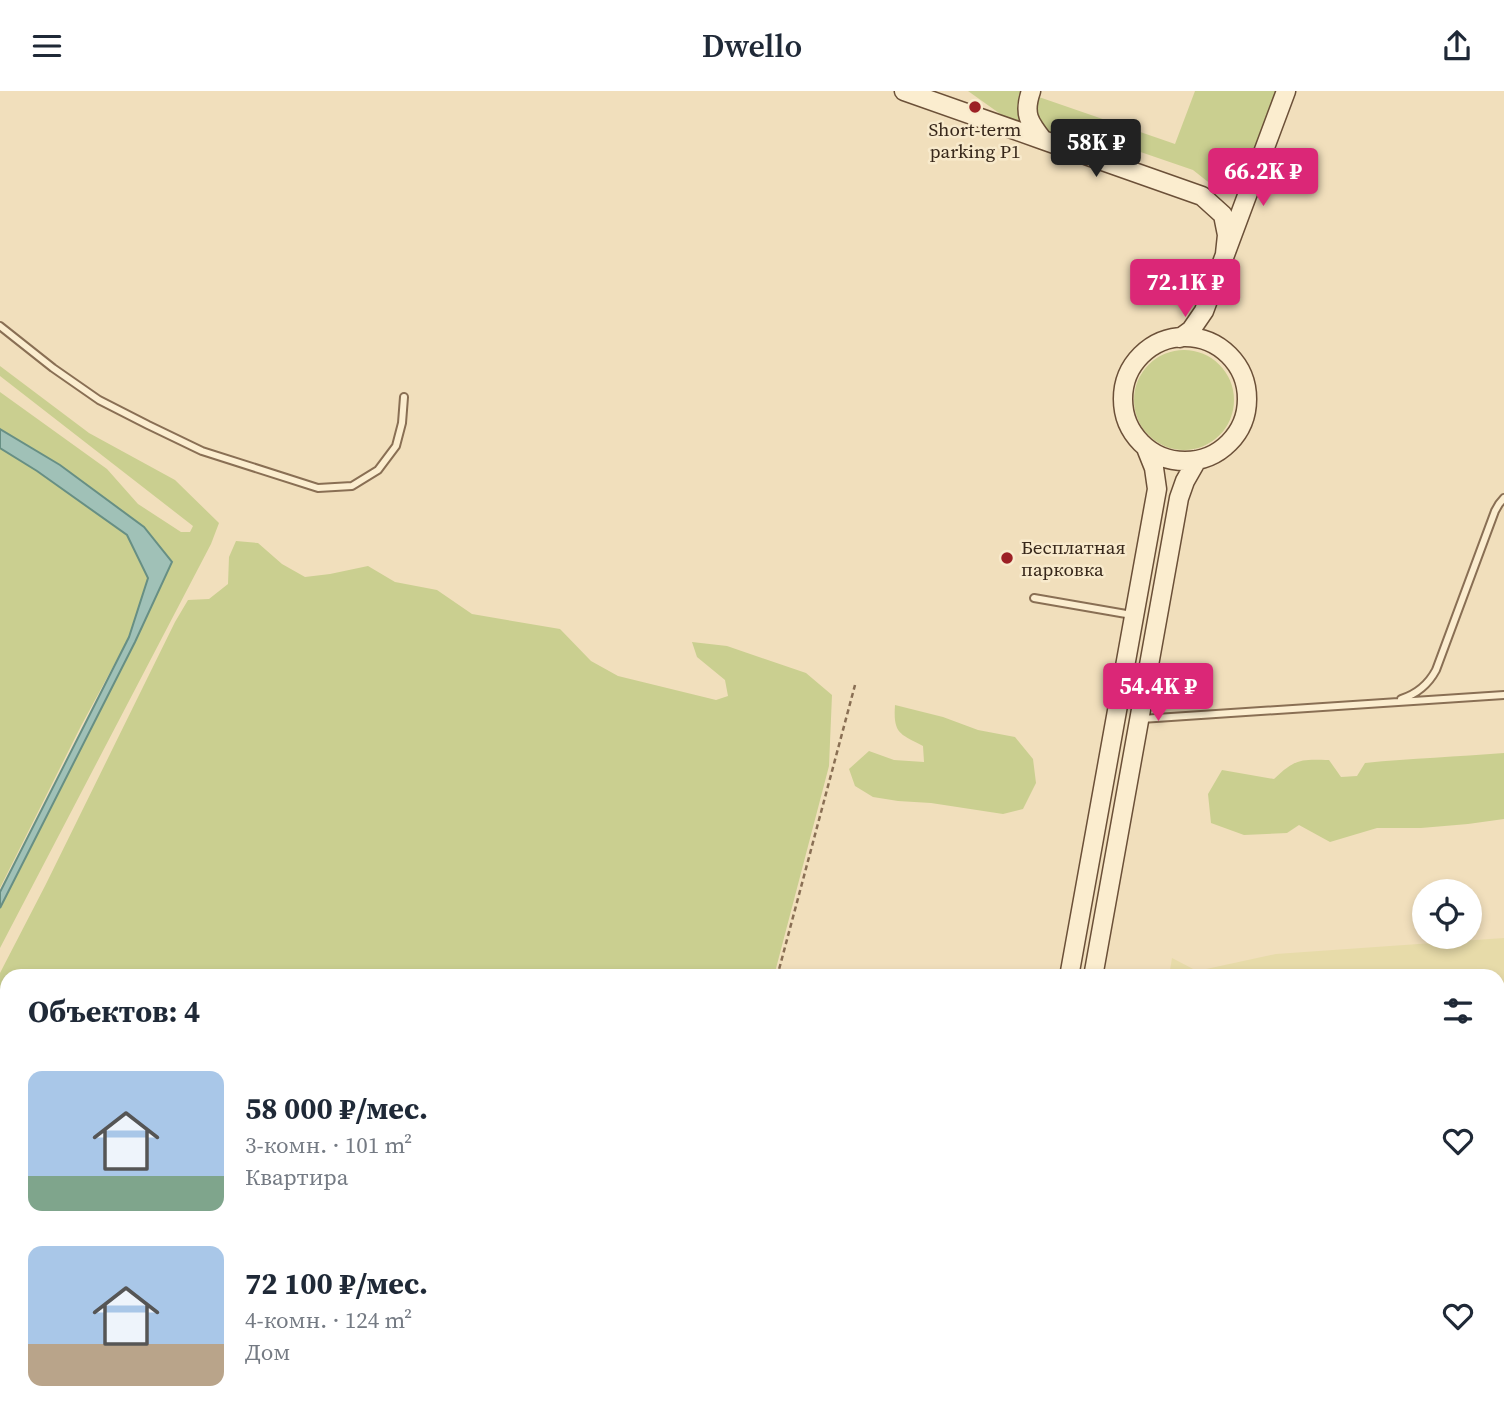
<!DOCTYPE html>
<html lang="ru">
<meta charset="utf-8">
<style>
:root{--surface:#fff;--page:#f2f2f3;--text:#1f2937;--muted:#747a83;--accent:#db2777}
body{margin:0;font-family:"Source Serif 4",serif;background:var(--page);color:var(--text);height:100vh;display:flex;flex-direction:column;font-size:26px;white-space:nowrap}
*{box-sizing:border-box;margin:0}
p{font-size:23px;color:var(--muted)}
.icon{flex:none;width:38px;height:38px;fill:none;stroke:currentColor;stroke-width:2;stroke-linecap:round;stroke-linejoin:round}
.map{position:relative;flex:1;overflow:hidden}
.drawer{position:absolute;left:0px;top:878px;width:1505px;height:450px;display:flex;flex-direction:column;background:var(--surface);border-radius:21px 21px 0 0;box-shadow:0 4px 10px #0003}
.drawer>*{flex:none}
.tools{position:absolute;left:1412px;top:788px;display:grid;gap:14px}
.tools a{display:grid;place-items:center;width:70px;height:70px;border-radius:50%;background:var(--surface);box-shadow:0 4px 10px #0003;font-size:35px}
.price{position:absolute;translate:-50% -60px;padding:0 16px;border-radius:7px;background:var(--accent);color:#fff;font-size:23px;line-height:46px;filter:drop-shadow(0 2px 4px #0008)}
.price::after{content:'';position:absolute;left:50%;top:42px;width:21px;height:16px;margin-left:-10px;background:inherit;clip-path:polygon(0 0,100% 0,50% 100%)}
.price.active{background:#222;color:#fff}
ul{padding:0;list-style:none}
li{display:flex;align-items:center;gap:21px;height:175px;padding:0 28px}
li span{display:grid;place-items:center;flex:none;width:196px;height:140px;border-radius:14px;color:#555}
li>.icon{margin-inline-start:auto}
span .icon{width:84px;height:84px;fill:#fffc;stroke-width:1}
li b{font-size:30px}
h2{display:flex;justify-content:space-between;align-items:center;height:84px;padding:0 28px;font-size:30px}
header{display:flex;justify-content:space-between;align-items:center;height:91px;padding:0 28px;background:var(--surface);font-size:32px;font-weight:600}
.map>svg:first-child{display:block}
</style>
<header><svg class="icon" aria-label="menu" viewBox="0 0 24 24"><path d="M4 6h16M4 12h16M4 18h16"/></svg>Dwello<svg class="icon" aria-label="share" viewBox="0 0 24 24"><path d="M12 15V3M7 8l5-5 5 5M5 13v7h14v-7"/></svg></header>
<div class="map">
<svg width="1504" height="1328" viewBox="0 0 1504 1328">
<rect width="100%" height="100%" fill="#f1dfbc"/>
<path fill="#e7dba9" d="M1504,847V1328H1177L1131,1321H1498V886L1169,885L1172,867L1197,880L1276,863Z"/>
<path fill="#cacf90" d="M968,0H1023L1026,37L1013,32Z
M1195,0H1276L1242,92L1233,102L1217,98L1193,79L1091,44L1048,43L1032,21L1036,5L1175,53Z
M1134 309a50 50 0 1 1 100 0a50 50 0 1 1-100 0Z
M0,275L89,342L175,389L219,432L211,453L0,857V817L172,471L144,436L60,374L0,338V301L107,378L138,413L181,441H190L193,435L0,285Z
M0,357L37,380L127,444L148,487L129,546L81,635L0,797Z
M236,450L258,452L282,473L305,486L330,483L368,475L395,491L437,499L472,523L560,538L591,570L618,585L716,609L728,605L725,589L697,566L692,551L727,555L806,582L832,604L829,675L774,885L7,886V1228L0,1227V882L46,793L175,531L188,509L209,508L228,493L229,466Z
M895,614L943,626L978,639L1015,646L1033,668L1036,692L1023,718L1003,723L931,712L898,710L873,706L855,695L849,678L869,660L894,669L924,671L923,655C900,643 893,643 895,614Z
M1504,662V728L1468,733L1421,737H1377L1330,751L1299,734L1287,742L1244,744L1211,732L1208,703L1222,679L1274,688C1295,668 1300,668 1329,669L1341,686L1357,685L1365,672C1411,667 1458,666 1504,662Z
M165,1321H624L616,1328H178Z"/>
<path fill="#a0c1b7" stroke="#678f84" stroke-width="2" d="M0,338L60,374L144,436L172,471L135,551L0,817V801L129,546L148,487L127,444L37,380L0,357Z"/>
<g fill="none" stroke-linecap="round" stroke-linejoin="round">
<path stroke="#678f84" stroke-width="4.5" d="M0,1293L7,1296
M68,1321L84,1328"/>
<defs>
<path id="lane" d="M0,235L53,277L99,309L148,334L202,360L318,397L352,395L378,379L396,355L402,332L404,306
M1034,507L1132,524
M1401,608C1417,603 1428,594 1436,579L1495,420L1499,413L1504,407
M1141,628L1504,604"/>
<path id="street" d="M0,1265L7,1269
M120,1321L136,1328
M628,1328L636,1321"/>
<path id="secondary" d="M904,0L1043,49
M1031,0C1023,23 1029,31 1043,49L1202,105L1223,124L1227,144L1225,163
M1123 308a62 62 0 1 1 124 0a62 62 0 1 1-124 0Z
M1180,247L1191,239L1204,220L1286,0
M1069,886L1157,398L1154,377L1146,357
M1093,886L1179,407L1185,390L1197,369
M1003,1328L1004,1321"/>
</defs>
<use href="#lane" stroke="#896f54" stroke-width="10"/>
<use href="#street" stroke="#896f54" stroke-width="16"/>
<use href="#secondary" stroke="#6b5038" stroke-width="21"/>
<path stroke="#896f54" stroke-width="2.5" stroke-dasharray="5 3.5" stroke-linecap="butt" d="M777,886L855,594"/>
<use href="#lane" stroke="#fbedcf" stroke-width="6"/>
<use href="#street" stroke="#fbedcf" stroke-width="12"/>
<use href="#secondary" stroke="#fbedcf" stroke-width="18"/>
</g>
<g fill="#9c2025" stroke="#f8eacc" stroke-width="2.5">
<circle cx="975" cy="16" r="7"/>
<circle cx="1007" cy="467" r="7"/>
</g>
<g text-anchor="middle" stroke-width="5" stroke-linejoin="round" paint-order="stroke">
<g font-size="19" fill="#37271a" stroke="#f8eacc">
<text x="975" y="45">Short-term<tspan x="975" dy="22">parking P1</tspan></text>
<text x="1021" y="463" text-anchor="start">Бесплатная<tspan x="1021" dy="22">парковка</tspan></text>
</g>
</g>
</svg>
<div class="tools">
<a><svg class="icon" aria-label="locate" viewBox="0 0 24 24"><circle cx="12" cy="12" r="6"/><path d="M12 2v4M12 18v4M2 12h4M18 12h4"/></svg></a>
</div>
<b class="price active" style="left:1096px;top:88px">58K ₽</b>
<b class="price" style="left:1263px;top:117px">66.2K ₽</b>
<b class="price" style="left:1185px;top:228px">72.1K ₽</b>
<b class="price" style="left:1158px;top:632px">54.4K ₽</b>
<section class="drawer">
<h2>Объектов: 4<svg class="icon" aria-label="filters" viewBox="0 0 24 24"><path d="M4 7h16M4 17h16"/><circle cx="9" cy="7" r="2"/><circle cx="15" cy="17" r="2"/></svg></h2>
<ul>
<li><span style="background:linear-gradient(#a9c7e8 75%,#7fa58c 0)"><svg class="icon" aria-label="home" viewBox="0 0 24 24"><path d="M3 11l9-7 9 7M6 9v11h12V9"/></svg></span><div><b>58 000 ₽/мес.</b><p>3-комн. · 101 m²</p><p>Квартира</p></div><svg class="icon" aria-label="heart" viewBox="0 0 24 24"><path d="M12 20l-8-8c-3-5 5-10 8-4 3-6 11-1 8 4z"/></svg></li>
<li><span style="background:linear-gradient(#a9c7e8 70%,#b9a48a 0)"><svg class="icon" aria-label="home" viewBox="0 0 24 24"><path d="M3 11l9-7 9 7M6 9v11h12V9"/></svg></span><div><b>72 100 ₽/мес.</b><p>4-комн. · 124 m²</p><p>Дом</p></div><svg class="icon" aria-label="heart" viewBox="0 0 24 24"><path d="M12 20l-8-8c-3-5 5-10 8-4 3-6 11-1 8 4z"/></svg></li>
</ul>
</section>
</div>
